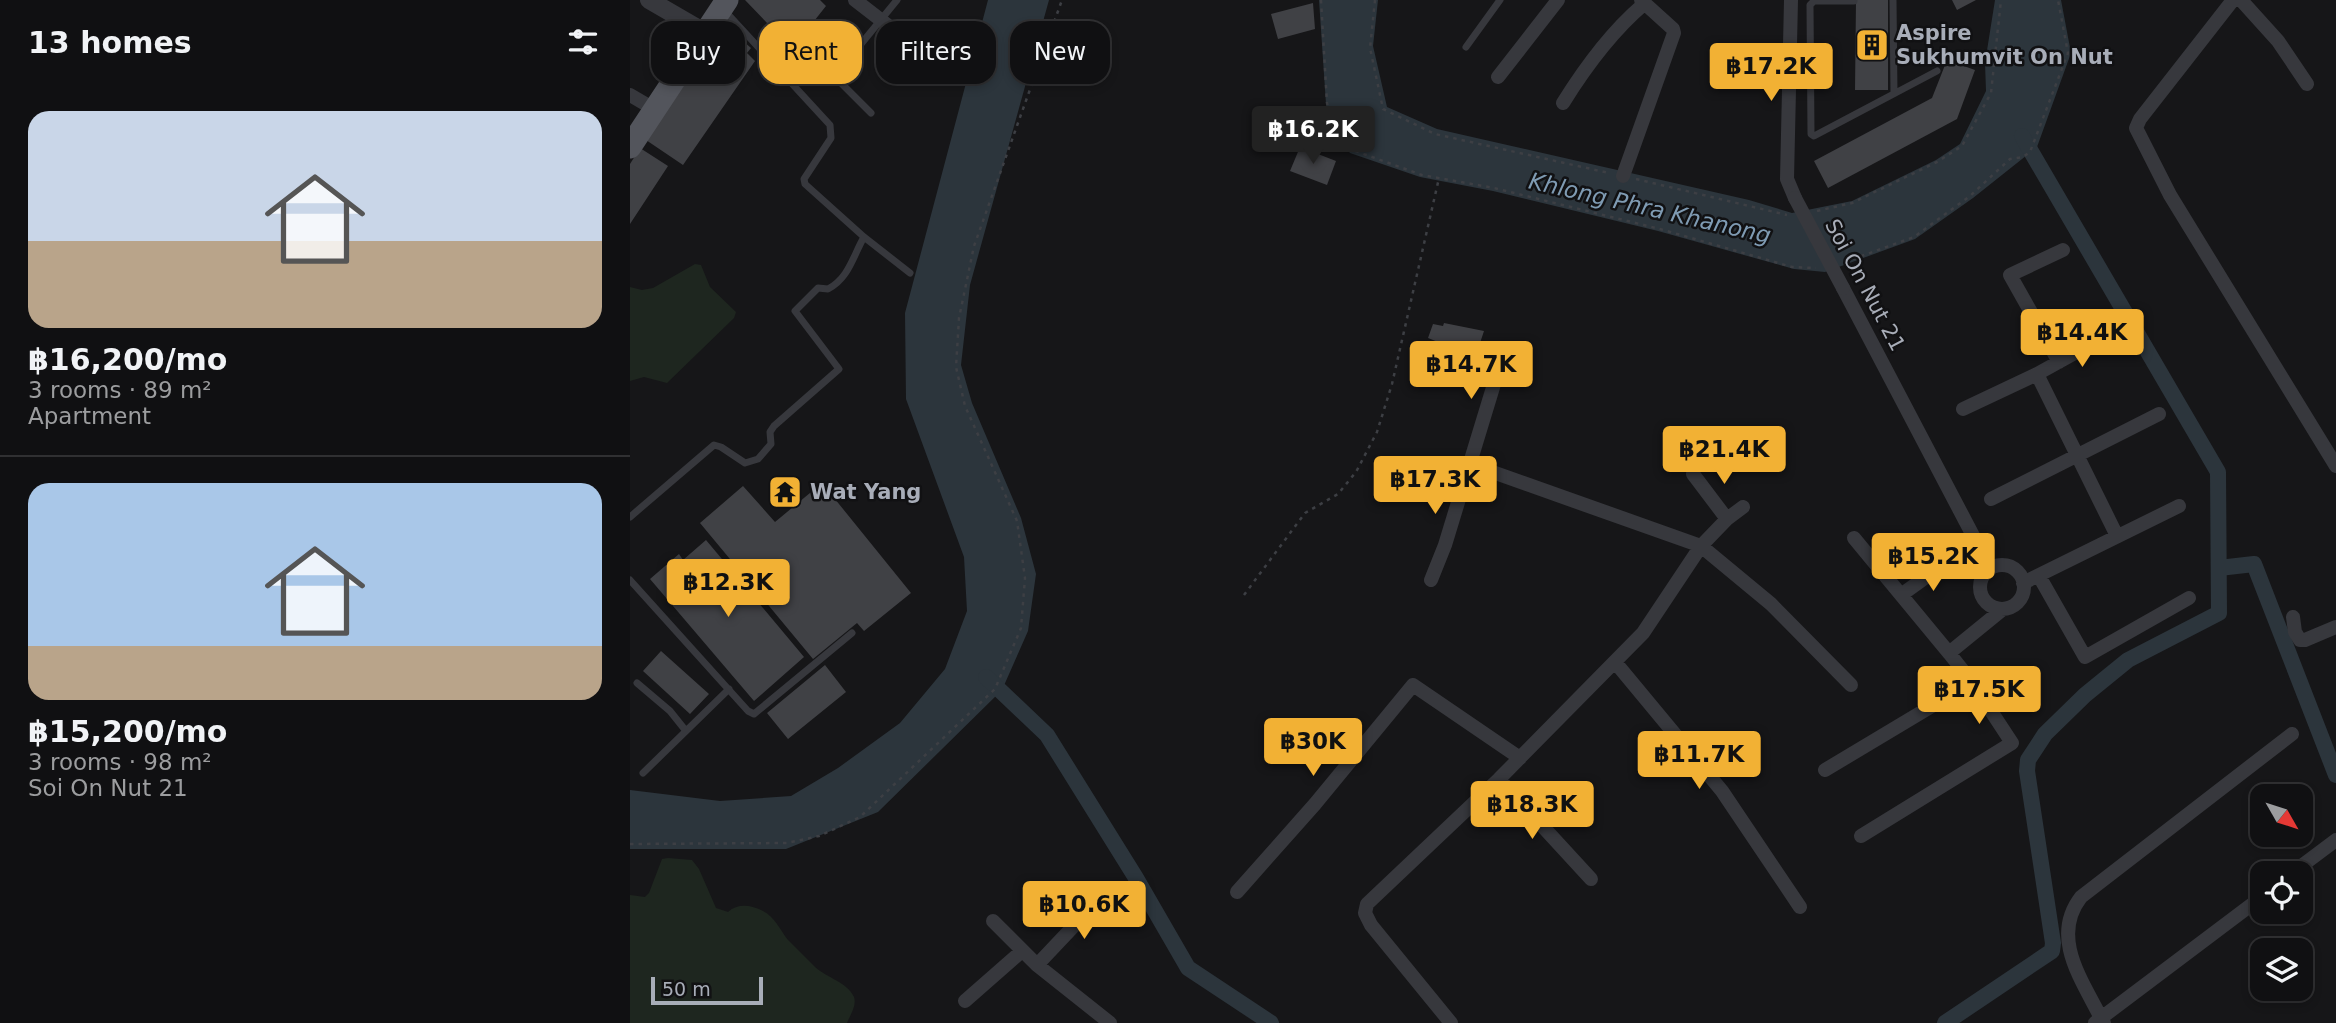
<!DOCTYPE html>
<meta charset="utf-8">
<style>
:root{--surface:#101012;--page:#19191b;--text:#f1f3f6;--muted:#9c9d9f;--line:#303032;--accent:#f2b134}
body{margin:0;font-family:"DejaVu Sans",sans-serif;background:var(--page);color:var(--text);height:100vh;display:flex;flex-direction:column;font-size:26px;white-space:nowrap}
*{box-sizing:border-box;margin:0}
p{font-size:23px;color:var(--muted)}
.icon{flex:none;width:38px;height:38px;fill:none;stroke:currentColor;stroke-width:2;stroke-linecap:round;stroke-linejoin:round}
.map{position:relative;flex:1;overflow:hidden}
.details{display:flex;flex-direction:column;background:var(--surface);width:630px}
.details>*{flex:none}
.guide{position:absolute;left:21px;top:21px;width:665px;height:63px;display:flex;gap:14px}
.needle{width:46px;rotate:129deg}
.controls{position:absolute;left:1620px;top:784px;display:grid;gap:14px}
.controls a{display:grid;place-items:center;width:63px;height:63px;border-radius:14px;background:var(--surface);box-shadow:0 4px 10px #0003,0 0 0 2px var(--line);font-size:35px}
.scale{position:absolute;left:21px;bottom:18px;width:112px;box-sizing:border-box;padding-left:7px;border:4px solid #a8adb8;border-top:0;font-size:19px;line-height:24px;white-space:nowrap;color:#a8adb8;-webkit-text-stroke:5px #111113;paint-order:stroke}
.price{position:absolute;translate:-50% -60px;padding:0 16px;border-radius:7px;background:var(--accent);color:#111;font-size:23px;line-height:46px;filter:drop-shadow(0 2px 4px #0008)}
.price::after{content:'';position:absolute;left:50%;top:42px;width:21px;height:16px;margin-left:-10px;background:inherit;clip-path:polygon(0 0,100% 0,50% 100%)}
.price.active{background:#222;color:#fff}
ul{padding:0;list-style:none}
li{display:grid;align-content:center;gap:14px;height:371px;padding:0 28px}
li+li{border-top:2px solid var(--line)}
li span{display:grid;place-items:center;height:217px;border-radius:21px;color:#555}
li>.icon{margin-inline-start:auto}
span .icon{width:126px;height:126px;fill:#fffc;stroke-width:1}
li b{font-size:30px}
h2{display:flex;justify-content:space-between;align-items:center;height:84px;padding:0 28px;font-size:30px}
.tag{padding:0 24px;border-radius:21px;background:var(--surface);box-shadow:0 4px 10px #0003,0 0 0 2px var(--line);font-size:24px;line-height:63px}
.tag.active{background:var(--accent);color:#111}
main{display:flex;flex:1;min-height:0}
.map>svg:first-child{display:block}
</style>
<main>
<section class="details">
<h2>13 homes<svg class="icon" aria-label="filters" viewBox="0 0 24 24"><path d="M4 7h16M4 17h16"/><circle cx="9" cy="7" r="2"/><circle cx="15" cy="17" r="2"/></svg></h2>
<ul>
<li><span style="background:linear-gradient(#c9d6e8 60%,#b9a48a 0)"><svg class="icon" aria-label="home" viewBox="0 0 24 24"><path d="M3 11l9-7 9 7M6 9v11h12V9"/></svg></span><div><b>฿16,200/mo</b><p>3 rooms · 89 m²</p><p>Apartment</p></div></li>
<li><span style="background:linear-gradient(#a9c7e8 75%,#b9a48a 0)"><svg class="icon" aria-label="home" viewBox="0 0 24 24"><path d="M3 11l9-7 9 7M6 9v11h12V9"/></svg></span><div><b>฿15,200/mo</b><p>3 rooms · 98 m²</p><p>Soi On Nut 21</p></div></li>
</ul>
</section>
<div class="map">
<svg width="1706" height="1023" viewBox="0 0 1706 1023">
<rect width="100%" height="100%" fill="#161618"/>
<path fill="#1e261f" d="M65,264L71,265L80,287L106,312L104,318L37,383L14,377L0,381V287L12,290L23,288Z
M38,858L62,860L69,869L86,908L98,912C108,903 121,905 133,911C145,917 150,930 158,940C167,949 176,958 185,967C197,978 217,982 224,997C227,1006 220,1015 217,1023H0V895L15,897L19,893L32,859Z"/>
<path fill="#2c353c" d="M358,0H419L340,285L331,365L342,403L391,518L406,574L398,631L372,690L248,812L156,849H0V790L90,801L161,796L208,768L270,723L315,669L337,611L334,557L276,399L275,313Z
M689,0H748L743,46L757,107L807,129L1119,200L1162,213L1222,201L1306,160L1330,144L1356,91L1355,63L1365,0H1431L1441,53L1407,147L1343,198L1285,239L1195,272L1164,269L1028,231L863,191L790,177L720,153L701,131L696,104Z"/>
<g fill="none" stroke-linecap="round" stroke-linejoin="round">
<path stroke="#2c353c" stroke-width="16" d="M1589,568L1624,564L1706,775
M356,677L417,735L506,878L558,968L641,1023
M1315,1023L1422,951L1423,943L1397,771L1398,760L1415,734L1455,695L1498,660L1589,613L1588,472L1392,136"/>
</g>
<path fill="#404145" d="M115,0H190L196,6L162,49Z
M1226,0H1258V90H1225Z
M1322,0H1346L1327,10Z
M683,3L685,29L648,39L641,14Z
M95,25L121,48L117,53L125,61L53,165L16,140Z
M1317,60L1345,70L1327,119L1198,188L1184,161L1302,98Z
M670,147L706,161L697,185L660,171Z
M10,148L38,166L0,224V164Z
M814,323L854,331L844,361L825,354L827,348L823,347L821,351L807,347L808,342L798,338L803,324L813,326Z
M192,483L281,593L234,631L227,623L183,659L70,523L113,486L145,522Z
M76,540L174,657L124,701L20,579L49,554L53,560Z
M31,651L79,694L60,714L13,671Z
M195,665L216,692L158,739L137,713Z"/>
<g fill="none" stroke-linecap="round" stroke-linejoin="round">
<path stroke="#3d3f44" stroke-width="2.5" stroke-dasharray="3.5 5" stroke-linecap="butt" d="M691,0L697,103L703,127L720,149L792,175L864,188L1030,229L1162,267L1186,268
M745,0L740,48L753,109L805,134L979,173
M1006,179L1157,215
M1187,211L1222,203L1307,162L1332,146L1361,93L1371,0
M1215,262L1284,237L1340,196L1380,159L1393,157L1400,152L1438,53L1428,0
M614,595L675,513L708,494L726,472L747,432L762,384L809,178
M0,844L157,843L189,836L230,817L365,689L391,628L395,578L387,521L335,406L326,367L329,318L344,246L432,0"/>
<path stroke="#37383d" stroke-width="7" d="M1263,0L1264,93
M1224,1H1184L1180,5L1181,134L1184,136L1307,71
M95,11L200,125L201,138L174,179L175,184L234,237L280,273
M836,47L870,0
M241,113L210,82L209,76L213,66L267,0
M0,517L84,445L91,447L115,463L128,459L141,444L140,432L144,426L209,369L165,311L188,288L198,289C219,278 223,256 234,237
M0,580L118,711L124,714L222,633
M7,683L40,711L56,731
M13,773L99,689"/>
<path stroke="#37383d" stroke-width="14" d="M225,0L305,62
M1161,0L1157,179L1165,198
M1603,0L1510,119L1506,128L1540,195L1706,466
M1611,0L1648,41L1677,84
M868,77L928,0
M0,95L24,109
M933,103C956,66 981,32 1014,4
M993,176L1044,33L1043,29L1011,0
M1213,288L1360,568
M1429,362L1380,275L1433,250
M1407,374L1481,333
M1333,409L1407,374L1487,536
M840,464L1071,546L1141,604L1221,685
M1063,474L1097,519
M1361,499L1529,414
M1224,538L1319,653
M1350 587a22 22 0 1 1 44 0a22 22 0 1 1-44 0Z
M1409,576L1455,657L1559,598
M801,580L815,545L875,348
M1393,583L1549,506
M1271,595L1314,564
M1663,617L1665,632L1670,640H1675L1706,627
M985,662L1092,791L1170,907
M1195,770L1342,682
M869,779L961,879
M1231,836L1382,743L1342,682L1319,653L1373,609
M1662,873L1706,840
M607,892L685,804L783,685L890,758
M363,921L407,965L480,1023
M407,965L475,893
M335,1001L392,951
M821,1023L741,925L735,913L737,904L869,779L1013,633L1071,546L1097,519L1113,507
M1465,1023L1471,1018C1452,980 1420,937 1451,897L1662,734
M1474,1023L1471,1018L1633,896"/>
<path stroke="#37383d" stroke-width="18" d="M19,0L76,33"/>
<path stroke="#53555c" stroke-width="23" d="M0,147L97,0"/>
<path stroke="#37383d" stroke-width="14" d="M1165,198L1213,288"/>
</g>
<defs>
<symbol id="building-square" viewBox="-11 -11 22 22"><rect x="-9" y="-9" width="18" height="18" rx="4" fill="#f2b134" stroke="#111113"/><path d="M-4-6H4V6H1V3H-1V6H-4ZM-2.5-4.3h1.7v1.8h-1.7ZM.8-4.3h1.7v1.8H.8ZM-2.5-1h1.7V.8h-1.7ZM.8-1h1.7V.8H.8Z" fill="#111"/></symbol>
<symbol id="temple-square" viewBox="-11 -11 22 22"><rect x="-9" y="-9" width="18" height="18" rx="4" fill="#f2b134" stroke="#111113"/><path d="M0-6L5-2H3V0L6.5 2.5H4V6H1.5V3h-3V6H-4V2.5H-6.5L-3 0V-2H-5Z" fill="#111"/></symbol>
</defs>
<g fill-rule="evenodd">
<use href="#building-square" x="1223" y="26" width="38" height="38"/>
<use href="#temple-square" x="136" y="473" width="38" height="38"/>
</g>
<g text-anchor="middle" stroke-width="5" stroke-linejoin="round" paint-order="stroke">
<g font-size="21" font-weight="bold" fill="#a8adb8" stroke="#111113" text-anchor="start">
<text x="1266" y="40">Aspire<tspan x="1266" dy="24">Sukhumvit On Nut</tspan></text>
<text x="180" y="499">Wat Yang</text>
</g>
<g font-size="21" fill="#a8adb8" stroke="#111113">
<text transform="translate(1235 285) rotate(62)" y="7">Soi On Nut 21</text>
</g>
<g font-size="23" font-style="italic" fill="#7f9bb3" stroke="#111113">
<text transform="translate(1020 208) rotate(13)" y="8">Khlong Phra Khanong</text>
</g>
</g>
</svg>
<div class="controls">
<a><svg class="needle" viewBox="-14 -14 28 28"><path d="M0-13l5 13h-10z" fill="#e53935"/><path d="M0 13l5-13h-10z" fill="#9c9d9f"/></svg></a>
<a><svg class="icon" aria-label="locate" viewBox="0 0 24 24"><circle cx="12" cy="12" r="6"/><path d="M12 2v4M12 18v4M2 12h4M18 12h4"/></svg></a>
<a><svg class="icon" aria-label="layers" viewBox="0 0 24 24"><path d="M12 4l9 5-9 5-9-5zM3 14l9 5 9-5"/></svg></a>
</div>
<div class="scale">50 m</div>
<b class="price" style="left:1141px;top:103px">฿17.2K</b>
<b class="price active" style="left:683px;top:166px">฿16.2K</b>
<b class="price" style="left:1452px;top:369px">฿14.4K</b>
<b class="price" style="left:841px;top:401px">฿14.7K</b>
<b class="price" style="left:1094px;top:486px">฿21.4K</b>
<b class="price" style="left:805px;top:516px">฿17.3K</b>
<b class="price" style="left:1303px;top:593px">฿15.2K</b>
<b class="price" style="left:98px;top:619px">฿12.3K</b>
<b class="price" style="left:1349px;top:726px">฿17.5K</b>
<b class="price" style="left:683px;top:778px">฿30K</b>
<b class="price" style="left:1069px;top:791px">฿11.7K</b>
<b class="price" style="left:902px;top:841px">฿18.3K</b>
<b class="price" style="left:454px;top:941px">฿10.6K</b>
<div class="guide">
<a class="tag">Buy</a>
<a class="tag active">Rent</a>
<a class="tag">Filters</a>
<a class="tag">New</a>
</div>
</div>
</main>
